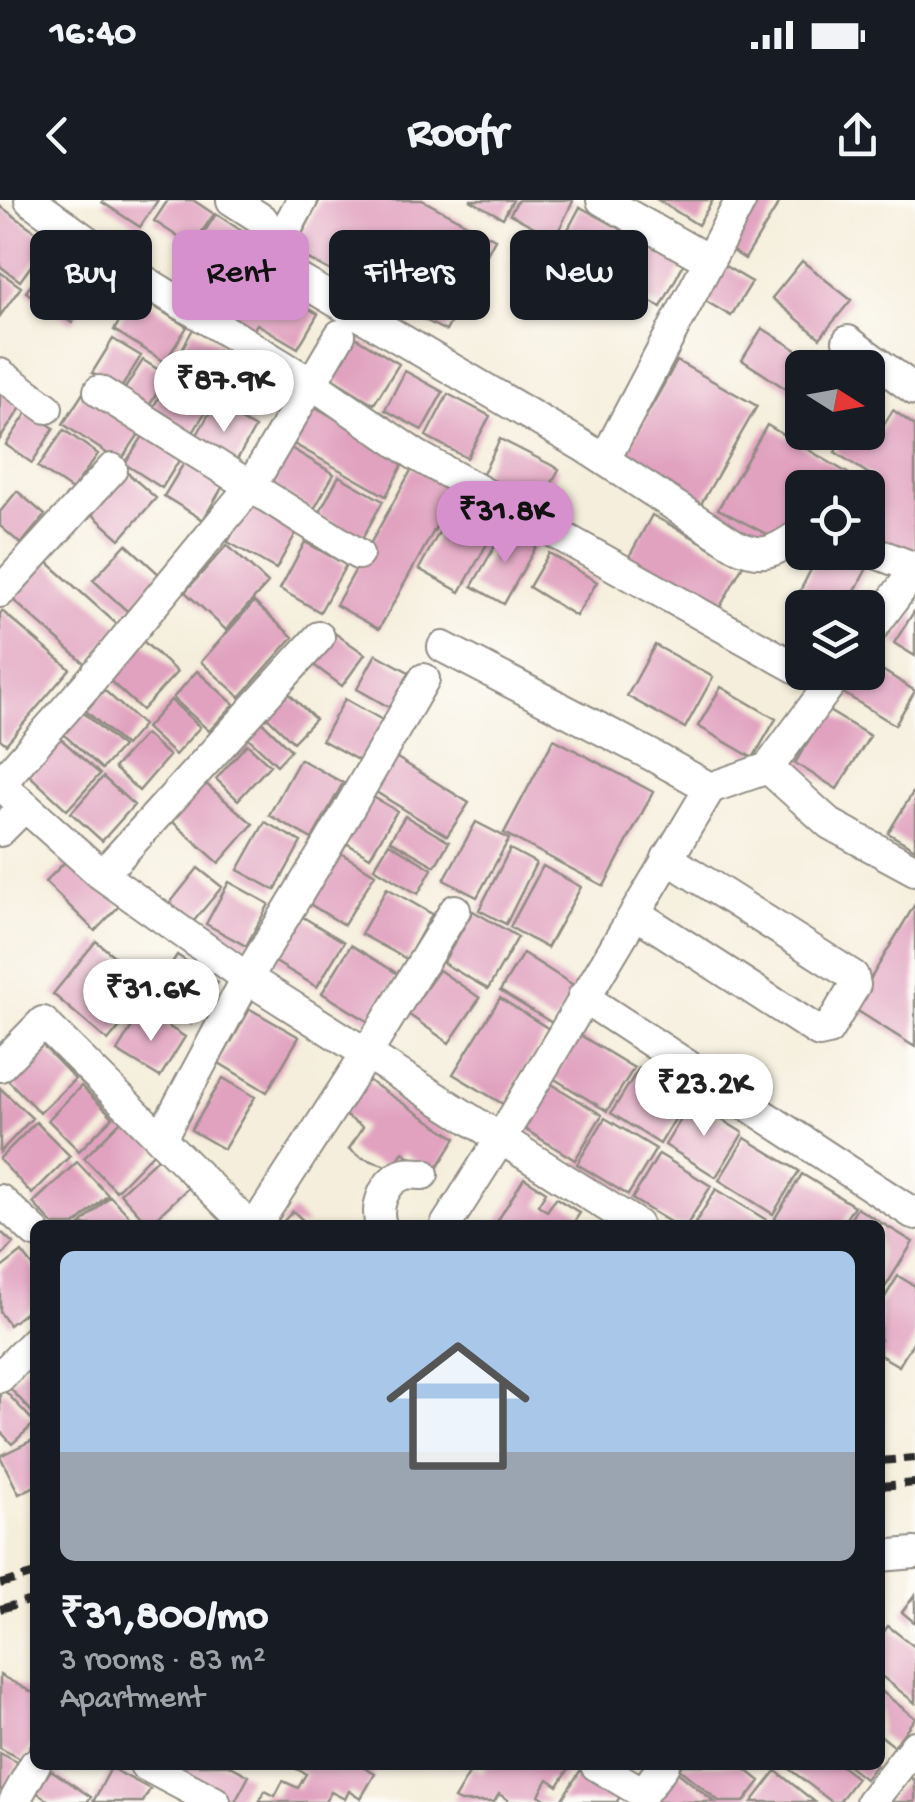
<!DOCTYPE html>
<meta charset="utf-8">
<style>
:root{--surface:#171b24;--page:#20242c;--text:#f1f3f6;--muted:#9ea1a6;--line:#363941;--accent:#d690ce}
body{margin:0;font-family:"Gochi Hand",sans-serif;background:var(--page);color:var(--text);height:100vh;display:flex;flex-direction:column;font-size:38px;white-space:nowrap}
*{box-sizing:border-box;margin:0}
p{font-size:32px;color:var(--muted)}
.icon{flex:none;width:55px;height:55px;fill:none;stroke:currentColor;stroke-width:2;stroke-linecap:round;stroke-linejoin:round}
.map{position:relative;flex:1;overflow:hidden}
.side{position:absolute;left:30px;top:1020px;width:855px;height:550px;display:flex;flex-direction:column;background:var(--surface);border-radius:15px;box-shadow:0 2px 8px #0004}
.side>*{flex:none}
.hud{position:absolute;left:30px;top:30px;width:855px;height:90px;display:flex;gap:20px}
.needle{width:65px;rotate:101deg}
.buttons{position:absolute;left:785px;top:150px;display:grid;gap:20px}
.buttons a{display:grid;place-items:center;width:100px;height:100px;border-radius:15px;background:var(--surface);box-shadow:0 2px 8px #0004;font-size:50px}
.price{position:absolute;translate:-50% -85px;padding:0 22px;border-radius:35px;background:#fff;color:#222;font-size:32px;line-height:65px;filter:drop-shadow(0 2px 5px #0008)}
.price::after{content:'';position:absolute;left:50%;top:60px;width:30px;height:22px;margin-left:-15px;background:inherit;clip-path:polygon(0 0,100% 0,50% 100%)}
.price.selected{background:var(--accent);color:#111}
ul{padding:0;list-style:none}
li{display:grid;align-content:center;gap:20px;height:530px;padding:0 30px}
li+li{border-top:2px solid var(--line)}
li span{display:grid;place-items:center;height:310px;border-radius:15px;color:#555}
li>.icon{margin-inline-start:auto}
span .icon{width:180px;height:180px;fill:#fffc;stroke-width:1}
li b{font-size:42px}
.chip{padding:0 35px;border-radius:15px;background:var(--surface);box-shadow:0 2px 8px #0004;font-size:35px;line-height:90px}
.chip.selected{background:var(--accent);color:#111}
.status{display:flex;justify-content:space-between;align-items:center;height:70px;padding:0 50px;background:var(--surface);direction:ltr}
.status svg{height:28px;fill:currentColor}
header{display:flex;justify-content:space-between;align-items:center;height:130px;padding:0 30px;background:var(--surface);font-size:45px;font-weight:800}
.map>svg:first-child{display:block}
</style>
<div class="status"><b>16:40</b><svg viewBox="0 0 49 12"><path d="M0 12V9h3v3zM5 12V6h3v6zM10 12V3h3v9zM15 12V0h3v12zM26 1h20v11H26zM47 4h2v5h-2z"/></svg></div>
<header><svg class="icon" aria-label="back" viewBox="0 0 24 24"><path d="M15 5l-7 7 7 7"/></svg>Roofr<svg class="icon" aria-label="share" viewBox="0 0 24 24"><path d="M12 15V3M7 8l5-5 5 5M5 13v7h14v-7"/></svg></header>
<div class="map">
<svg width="915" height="1602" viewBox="0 0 915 1602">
<rect width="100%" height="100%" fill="#fdfcf7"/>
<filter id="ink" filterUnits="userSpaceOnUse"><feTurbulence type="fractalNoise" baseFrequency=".01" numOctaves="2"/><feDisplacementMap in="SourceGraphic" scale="20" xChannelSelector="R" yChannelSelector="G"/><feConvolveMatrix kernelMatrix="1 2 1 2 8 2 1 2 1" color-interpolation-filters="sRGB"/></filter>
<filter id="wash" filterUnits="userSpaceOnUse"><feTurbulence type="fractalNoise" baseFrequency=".0048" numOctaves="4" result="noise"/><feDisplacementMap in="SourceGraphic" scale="40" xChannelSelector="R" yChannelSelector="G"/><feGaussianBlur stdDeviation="2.25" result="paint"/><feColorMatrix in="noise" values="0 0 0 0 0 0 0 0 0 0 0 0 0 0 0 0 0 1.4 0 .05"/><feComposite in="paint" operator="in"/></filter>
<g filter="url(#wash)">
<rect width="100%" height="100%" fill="#f5eedc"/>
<g id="blocks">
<path fill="#e1a2bf" d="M103,0H158L140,27L102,2Z
M168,0H193L214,14L192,46L154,21Z
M320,0H422L495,39L446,131L293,51Z
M470,0H513L503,18Z
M518,0H571L573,1L555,38L510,14Z
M658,0H713L698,25Z
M757,0H781L745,59L728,48Z
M0,6L49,41L20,81L0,66Z
M580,7L621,29L599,72L557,50Z
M216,14L245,33L206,94L177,75Z
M632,35L684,63L661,107L608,80Z
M55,51L100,82L72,123L26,92Z
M247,52L286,76L263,115L278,91L318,114L298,148L257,124L247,140L208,117Z
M802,61L851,100L820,138L772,98Z
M720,63L752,82L731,116L699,97Z
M0,72L21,87L0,116Z
M136,95L187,127L165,162L114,130Z
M762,128L817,163L815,168H802V187L797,196L742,160Z
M193,129L239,155L216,197L170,171Z
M350,134L399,164L374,204L325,174Z
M113,139L141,156L120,190L92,173Z
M143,160L168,176L147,209L122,193Z
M677,161L757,206L701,304L622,259Z
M405,171L443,192L422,230L385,210Z
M170,178L211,202L190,238L149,214Z
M0,191L22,206L0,239Z
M83,193L141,231L120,262L63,224Z
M448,194L490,216L467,258L426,236Z
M214,205L255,228L234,265L193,242Z
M315,207L406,258L386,296L294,244Z
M893,210L915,226V363L868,346V293L875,278L835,252L847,232H865L875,239Z
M28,211L54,228L32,263L6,245Z
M767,225L864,283L861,288H802V306L782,342L718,309Z
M64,230L98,254L72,290L38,267Z
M147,230L183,254L162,288L125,264Z
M500,239L559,269L536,314L478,284Z
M289,247L334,274L313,311L268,284Z
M187,258L226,281L203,320L164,296Z
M413,267L456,291L379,429L336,405Z
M122,268L156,298L120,339L86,309Z
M339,276L383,301L362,339L318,315Z
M17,291L45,315L21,344L0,326V312Z
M460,294L502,317L460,392L419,369Z
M251,299L300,326L276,369L228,342Z
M652,315L743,365L720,407L629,357Z
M506,327L537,345L504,404L472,386Z
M305,342L346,365L320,412L280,389Z
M126,344L160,375L127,411L93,380Z
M227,345L268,383L226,430L185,392Z
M820,352H838L867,368L846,408H825L799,393Z
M549,353L597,382L576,416L529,387Z
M46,361L119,426L85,464L12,399Z
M254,402L293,437L240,497L201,462Z
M915,410V456L894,443Z
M2,411L70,469L6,544L0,539V414Z
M333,432L365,454L342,486L311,463Z
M143,441L177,472L142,510L109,480Z
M655,445L713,477L685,528L627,496Z
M376,454L416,476L396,511L357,489Z
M868,461L915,491L895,525L837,489L848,472H868Z
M197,471L234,504L209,531L173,498Z
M721,487L776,519L753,558L698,526Z
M104,490L143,525L125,546L86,511Z
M286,491L315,519L293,542L264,514Z
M345,499L386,522L363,563L322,540Z
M171,500L200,527L175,555L146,528Z
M827,510L870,536L837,589L795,563Z
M83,512L122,547L102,569L63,534Z
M258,518L291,550L277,565L244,534Z
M145,534L169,556L139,591L114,568Z
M60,538L100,574L67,610L29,575Z
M554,539L653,592L604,686L504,633Z
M247,544L270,565L238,600L216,579Z
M394,556L469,603L447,636L373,590Z
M300,559L343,583L312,639L269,615Z
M103,577L134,605L102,641L71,613Z
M199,578L253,624L219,663L166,616Z
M915,589V649L888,633Z
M368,594L397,611L370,657L341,640Z
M405,616L449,642L435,666L390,640Z
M265,622L301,642L275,690L238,670Z
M476,622L509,639L477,697L444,680Z
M389,643L432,669L418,694L374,668Z
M510,649L536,663L506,724L479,710Z
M339,652L375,674L344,725L308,703Z
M70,657L120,705L95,731L45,682Z
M543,666L581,687L547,748L510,727Z
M198,668L222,687L193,722L170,703Z
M229,682L269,704L246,746L206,724Z
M387,688L432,714L407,759L361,734Z
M915,704V847L853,808Z
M473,711L518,737L488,789L443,763Z
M298,714L344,742L317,787L272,760Z
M96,741L152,788L108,841L53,794Z
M351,745L398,774L369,822L322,793Z
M523,753L576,787L554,824L500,791Z
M177,755L218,782L191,824L149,798Z
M439,770L480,798L449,843L408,814Z
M500,798L549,829L503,904L453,874Z
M250,809L299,837L267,892L219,863Z
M142,810L185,837L160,877L117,851Z
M580,835L634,868L607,911L553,878Z
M42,845L75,879L40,913L7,879Z
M639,868L688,898L660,944L611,913Z
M223,878L255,897L224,949L191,930Z
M366,879L456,938L434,973L403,952L392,968L360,957L349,949L363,927L343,914Z
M550,883L602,915L575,960L523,928Z
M81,886L113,917L79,951L48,920Z
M0,888L32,918L0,952Z
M692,901L743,933L716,977L665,945Z
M126,916L158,948L116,991L84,958Z
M605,918L656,949L628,995L577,964Z
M36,922L70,956L32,994L0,960V958Z
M745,938L799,971L773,1014L719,980Z
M659,954L711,986L687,1025H675L632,999Z
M159,957L188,988L149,1025L120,993Z
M77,962L108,995L75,1025H54L33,1003Z
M802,974L854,1006L842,1025H787L775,1018Z
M524,978L546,992L538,1005L547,1011L556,998L580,1013L572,1025H495Z
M716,989L768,1021L766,1025H694Z
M110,996L138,1025H80Z
M857,1008L913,1042L886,1086L880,1082V1025H847Z
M293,1011L308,1025H280Z
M0,1031L13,1043L0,1057Z
M22,1052L35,1069V1105L9,1125L0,1112V1069Z
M898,1076L915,1086V1139L899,1166L880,1155V1105Z
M32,1161L35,1164V1215L7,1185Z
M4,1190L35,1223L12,1244L0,1231V1193Z
M35,1239V1286L19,1294L0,1256Z
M915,1395V1423L902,1412Z
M888,1426L915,1447V1503L880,1475V1437Z
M0,1475L35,1494V1537L23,1560L0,1548Z
M880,1490L915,1518L894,1546L880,1535Z
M0,1553L19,1563L3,1591L0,1589Z
M181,1565H229L249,1576L235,1602H228L176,1573Z
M289,1565H359L375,1574L361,1598L349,1591L345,1599L331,1592L325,1602H259L265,1591L275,1596L283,1581L298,1588L306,1574Z
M487,1565H571L558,1586L548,1579L539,1595L550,1602H507L508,1600L499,1594L494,1602H460L454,1599L473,1567L482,1573Z
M682,1565H740L760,1581L744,1602H720L679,1569Z
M784,1565H840L857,1578L839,1602H832Z
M847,1565H876L865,1579Z
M111,1568L150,1589L143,1602H93Z
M51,1570L91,1597L87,1602H51L36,1592Z
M580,1571L620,1596L617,1602H560Z
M676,1571L715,1602H652Z
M776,1571L815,1602H752Z
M909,1576L915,1581V1602H888Z"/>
</g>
</g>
<g filter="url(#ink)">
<use href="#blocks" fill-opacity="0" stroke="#908c84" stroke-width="2.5"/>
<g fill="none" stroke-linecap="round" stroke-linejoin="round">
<defs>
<path id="minor" d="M30,0L125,69L311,183L416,255L802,471
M232,0L263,20
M302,0L273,54L272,61L276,66L583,246L735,345C765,360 776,350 802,333
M602,0L708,60
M340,135L251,286L92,479L0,584L102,675L247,778L637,1025
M848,141L915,190
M0,174L47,208
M99,191L358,354
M605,259L741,0
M868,350L915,368
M0,392L112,269
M868,434L915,370
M443,447L653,556L710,588
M768,568L830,624L915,670
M0,631L25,606
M102,675L319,437
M635,713L819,832L828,830L855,785L853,776L667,658
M583,797L914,1014
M0,866L43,822L248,1025
M161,938L247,778L329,643L424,479
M0,1000L35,1032
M256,1025L367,853L455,710
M381,1025C375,1007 384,980 405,974C410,973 418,974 423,974
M446,1025L501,938L710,588L768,568L839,472
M0,1177L35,1141
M880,1356L915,1353
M145,1565L215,1602
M596,1565L643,1593L664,1565
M14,1602L35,1564
M871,1602L915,1546"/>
</defs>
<use href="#minor" stroke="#908c84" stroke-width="34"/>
<use href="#minor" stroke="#fff" stroke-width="30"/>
<path stroke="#2b2b2b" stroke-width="8" stroke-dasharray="15 8" stroke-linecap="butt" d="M880,1261L915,1258
M880,1286L915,1283
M0,1384L35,1374
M0,1409L35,1399"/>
</g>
</g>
</svg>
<div class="buttons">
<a><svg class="needle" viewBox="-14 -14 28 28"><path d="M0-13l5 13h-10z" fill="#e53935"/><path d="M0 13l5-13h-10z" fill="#9ea1a6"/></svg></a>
<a><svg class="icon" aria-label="locate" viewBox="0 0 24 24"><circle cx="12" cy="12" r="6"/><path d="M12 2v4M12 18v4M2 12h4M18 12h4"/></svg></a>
<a><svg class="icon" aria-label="layers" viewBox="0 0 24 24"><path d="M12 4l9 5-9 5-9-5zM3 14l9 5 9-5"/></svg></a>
</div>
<b class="price" style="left:224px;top:235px">₹87.9K</b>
<b class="price selected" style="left:505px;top:366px">₹31.8K</b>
<b class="price" style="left:151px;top:844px">₹31.6K</b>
<b class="price" style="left:704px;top:939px">₹23.2K</b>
<div class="hud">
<a class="chip">Buy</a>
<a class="chip selected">Rent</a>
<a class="chip">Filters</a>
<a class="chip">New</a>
</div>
<section class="side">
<ul>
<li><span style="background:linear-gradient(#a9c7e8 65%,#9aa5b1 0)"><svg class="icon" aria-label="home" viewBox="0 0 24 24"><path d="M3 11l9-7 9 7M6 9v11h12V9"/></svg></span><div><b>₹31,800/mo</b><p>3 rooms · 83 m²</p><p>Apartment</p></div></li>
</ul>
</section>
</div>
